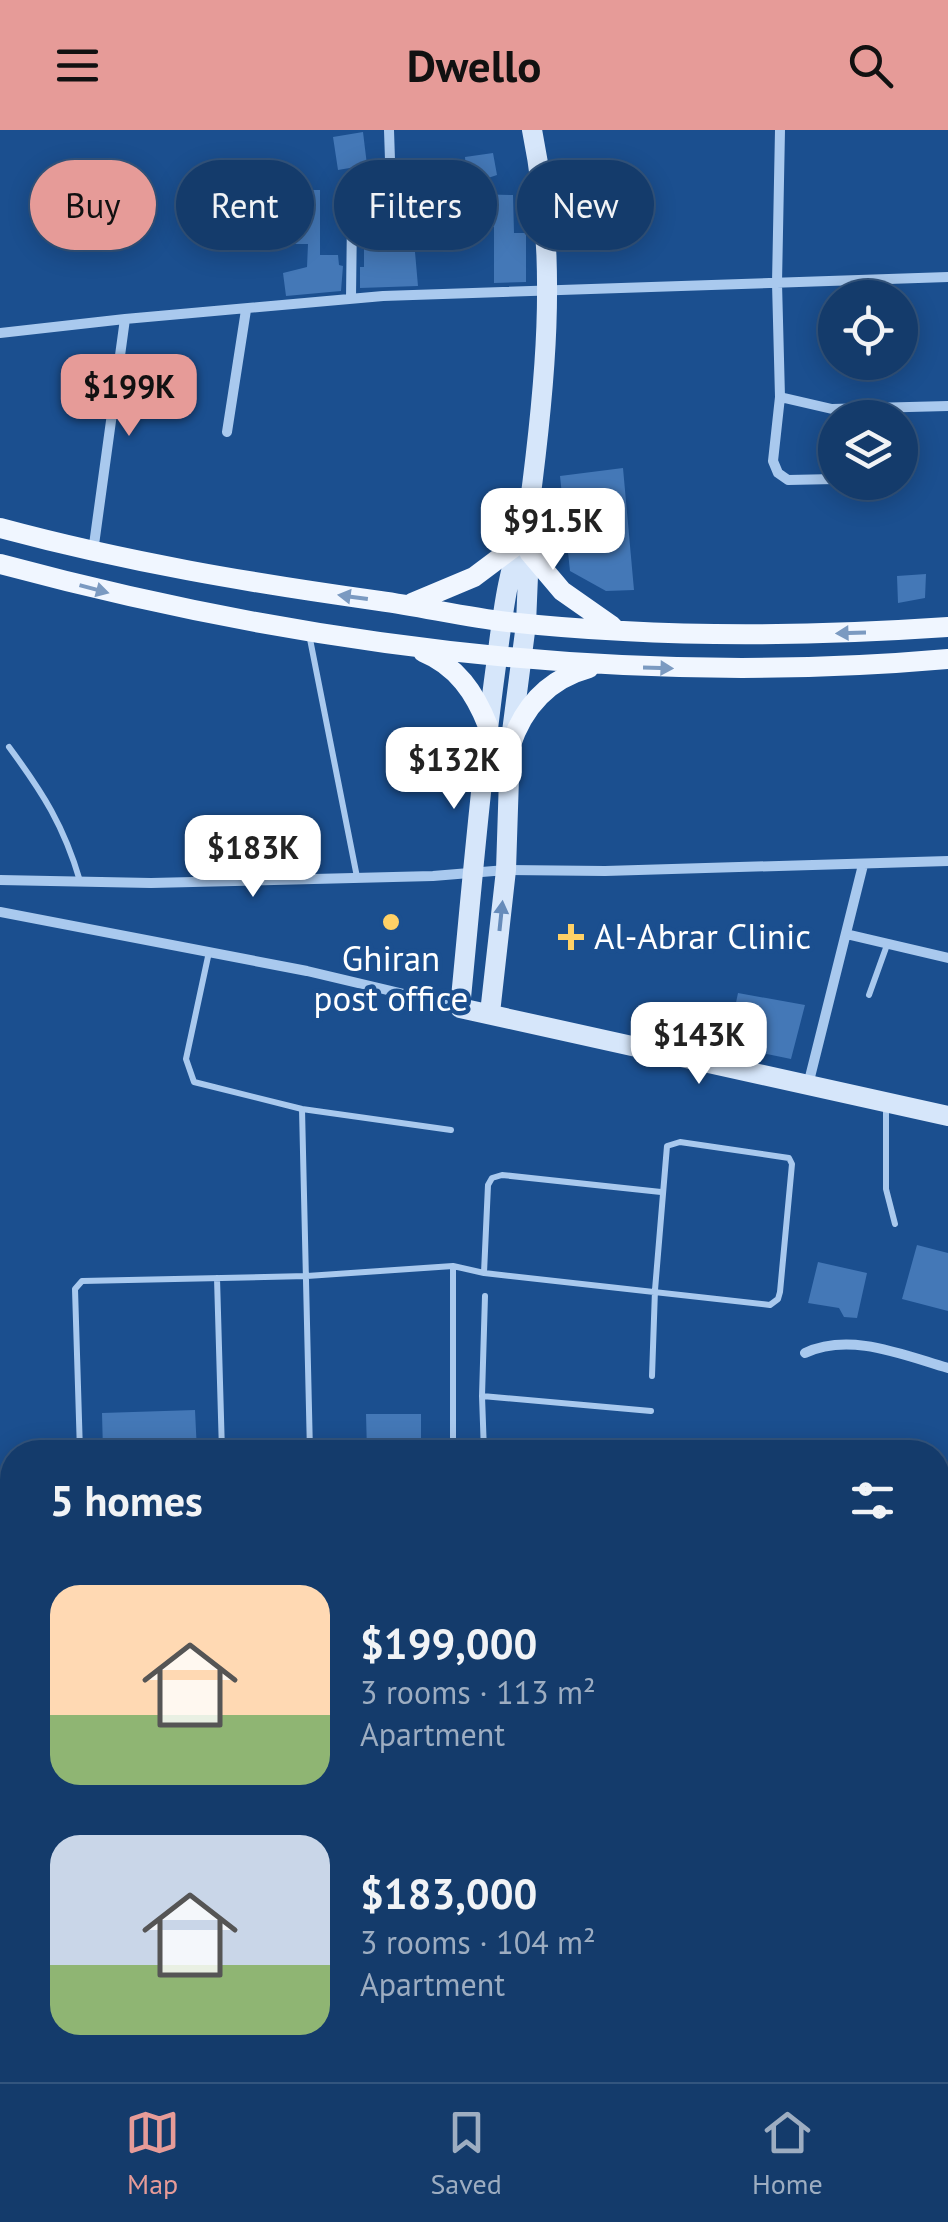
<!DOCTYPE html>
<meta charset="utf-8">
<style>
:root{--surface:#143b6b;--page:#214673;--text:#f1f3f6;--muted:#9dadc1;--line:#33557e;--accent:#e69b98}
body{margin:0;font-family:"PT Sans",sans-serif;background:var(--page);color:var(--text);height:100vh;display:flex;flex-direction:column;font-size:38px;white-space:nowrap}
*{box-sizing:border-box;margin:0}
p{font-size:32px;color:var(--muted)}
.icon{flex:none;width:55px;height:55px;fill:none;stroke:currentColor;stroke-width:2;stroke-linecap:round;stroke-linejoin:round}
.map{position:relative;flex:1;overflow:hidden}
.sheet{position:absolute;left:0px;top:1310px;width:950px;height:642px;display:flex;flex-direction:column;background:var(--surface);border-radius:40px 40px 0 0;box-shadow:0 5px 25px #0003,0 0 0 2px var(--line)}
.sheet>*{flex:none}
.hud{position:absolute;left:30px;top:30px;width:890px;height:90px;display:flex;gap:20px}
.controls{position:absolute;left:818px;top:150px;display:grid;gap:20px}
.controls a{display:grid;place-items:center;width:100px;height:100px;border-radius:50%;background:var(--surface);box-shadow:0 5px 25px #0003,0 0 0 2px var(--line);font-size:50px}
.price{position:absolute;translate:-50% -85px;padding:0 22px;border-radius:20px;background:#fff;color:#222;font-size:32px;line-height:65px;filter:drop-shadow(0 2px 5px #0008)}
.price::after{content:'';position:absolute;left:50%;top:60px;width:30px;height:22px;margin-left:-15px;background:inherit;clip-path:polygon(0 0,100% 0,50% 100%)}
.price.active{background:var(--accent);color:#111}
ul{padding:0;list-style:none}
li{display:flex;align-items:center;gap:30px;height:250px;padding:0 50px}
li span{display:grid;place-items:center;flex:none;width:280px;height:200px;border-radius:30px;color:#555}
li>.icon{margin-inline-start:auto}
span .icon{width:120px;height:120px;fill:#fffc;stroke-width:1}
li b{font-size:42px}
h2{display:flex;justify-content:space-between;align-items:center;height:120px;padding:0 50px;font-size:42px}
.pill{padding:0 35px;border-radius:45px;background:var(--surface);box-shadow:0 5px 25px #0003,0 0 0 2px var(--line);font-size:35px;line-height:90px}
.pill.active{background:var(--accent);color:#111}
header{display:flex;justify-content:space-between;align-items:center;height:130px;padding:0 50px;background:var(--accent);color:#111;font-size:45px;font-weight:600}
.dock{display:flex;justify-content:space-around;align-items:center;height:140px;border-top:2px solid var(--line);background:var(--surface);font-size:28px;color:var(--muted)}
.dock a{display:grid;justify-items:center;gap:5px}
.dock .active{color:var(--accent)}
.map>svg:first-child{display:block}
</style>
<header><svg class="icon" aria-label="menu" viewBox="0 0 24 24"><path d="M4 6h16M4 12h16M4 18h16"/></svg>Dwello<svg class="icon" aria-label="search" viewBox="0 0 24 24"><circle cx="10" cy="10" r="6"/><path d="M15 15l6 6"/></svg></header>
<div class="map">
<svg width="948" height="1952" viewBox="0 0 948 1952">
<rect width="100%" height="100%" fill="#1b4f8f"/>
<path fill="#4478b7" d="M363,2L367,35L338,40L333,7Z
M493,23L497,45L467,55L465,27Z
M283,60H320V125H338L339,135L343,136L341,161L286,166L283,143L307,137L308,114H283Z
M472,64L513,65L514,103H526V152L494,153V97H475Z
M377,86L412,88L418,156L360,158V137H364V100L375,96Z
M623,338L634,460L606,461L570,441L560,346Z
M926,444L925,468L898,473L897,446Z
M738,863L805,875L791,929L727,916Z
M917,1115L948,1123V1181L902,1169Z
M818,1132L867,1143L857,1188L844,1187L839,1178L808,1173Z
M195,1280L197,1322H103L102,1283Z
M366,1284H421V1322H367Z"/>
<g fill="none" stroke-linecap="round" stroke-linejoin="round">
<path stroke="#a9c9ee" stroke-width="6" d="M309,504L357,747
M9,617C43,663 64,696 80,751
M209,822L186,929L194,952L302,979L451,1000
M869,865L887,815
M886,975V1059L895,1094
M302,979L310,1322
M484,1143L488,1055L492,1048L502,1045L661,1062
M217,1148L222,1322
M485,1166L482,1266L651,1281
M482,1266L484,1322
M80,1322L75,1159L82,1151L307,1146L453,1136L484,1143L770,1175L778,1169L780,1162L792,1034L789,1028L680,1012L667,1016L655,1160L652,1246
M453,1322V1136
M0,1474L6,1702
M938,1587L948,1590"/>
<path stroke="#a9c9ee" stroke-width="10" d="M780,0L777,153L780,267L773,331L778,343L788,350L835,349
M351,168L352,88L385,48L390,30L389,0
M0,203L125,189L383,166L948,147
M780,267L832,279L948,276
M227,302L246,180
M900,346H904
M93,422L125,189
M0,750L151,753L433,746L506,740L605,741L948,731
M0,782L307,841L459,877
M846,804L948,828
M808,955L863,735
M805,1223C850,1202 903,1225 948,1238
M938,1391L948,1393
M0,1704L12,1701
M938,1843L948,1845"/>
<path stroke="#d6e6fa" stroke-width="20" d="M527,394C506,440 502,493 495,543C480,654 471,766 460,878L948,986
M490,883L506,740L510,617L526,494L529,422L527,394C545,262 559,131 532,0
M938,1519L948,1487
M800,1952L803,1940"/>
<path stroke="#f0f6ff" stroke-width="20" d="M0,398C126,432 251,453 380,471C423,477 465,487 508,492C654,508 802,507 948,497
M529,422L562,461L612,496
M0,434C308,517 629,557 948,529
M412,473L474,447L518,414
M423,522C457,536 475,563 488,596
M510,617C523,577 548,549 589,538"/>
</g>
<defs><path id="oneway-solid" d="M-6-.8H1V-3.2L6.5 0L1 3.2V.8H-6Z" transform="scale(2.5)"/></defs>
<g fill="#7b9ac1">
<use href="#oneway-solid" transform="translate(94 459) rotate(15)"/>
<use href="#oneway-solid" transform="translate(353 467) rotate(-172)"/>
<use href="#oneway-solid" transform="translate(851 503) rotate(178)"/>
<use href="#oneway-solid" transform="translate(658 538) rotate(2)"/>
</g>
<use fill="#668bba" href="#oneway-solid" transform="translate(501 786) rotate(-84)"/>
<g fill="#ffd166" stroke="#1b4f8f" stroke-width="4">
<circle cx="391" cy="792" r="10"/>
<path d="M566 792h10v10h10v10h-10v10h-10v-10h-10v-10h10z"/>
</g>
<g text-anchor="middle" stroke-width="9" stroke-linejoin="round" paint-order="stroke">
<g font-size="35" fill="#fff" stroke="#1b4f8f" text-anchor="start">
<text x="594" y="819">Al-Abrar Clinic</text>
<text x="391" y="841" text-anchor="middle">Ghiran<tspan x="391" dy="40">post office</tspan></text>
</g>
</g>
</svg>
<div class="controls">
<a><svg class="icon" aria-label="locate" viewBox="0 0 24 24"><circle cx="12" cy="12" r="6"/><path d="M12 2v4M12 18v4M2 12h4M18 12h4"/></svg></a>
<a><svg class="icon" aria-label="layers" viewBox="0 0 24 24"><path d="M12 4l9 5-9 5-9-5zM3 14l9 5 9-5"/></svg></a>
</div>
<b class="price active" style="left:129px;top:309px">$199K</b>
<b class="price" style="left:553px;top:443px">$91.5K</b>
<b class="price" style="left:454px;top:682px">$132K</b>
<b class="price" style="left:253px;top:770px">$183K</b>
<b class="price" style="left:699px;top:957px">$143K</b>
<div class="hud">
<a class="pill active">Buy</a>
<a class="pill">Rent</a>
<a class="pill">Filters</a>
<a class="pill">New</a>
</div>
<section class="sheet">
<h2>5 homes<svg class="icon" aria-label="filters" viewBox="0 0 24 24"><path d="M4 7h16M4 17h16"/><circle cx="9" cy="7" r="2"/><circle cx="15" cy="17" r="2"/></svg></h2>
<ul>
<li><span style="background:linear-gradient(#ffd9b3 65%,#8fb573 0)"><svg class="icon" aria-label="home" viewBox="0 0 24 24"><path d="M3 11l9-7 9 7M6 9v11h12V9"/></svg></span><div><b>$199,000</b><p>3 rooms · 113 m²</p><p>Apartment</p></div></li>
<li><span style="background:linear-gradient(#c9d6e8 65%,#8fb573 0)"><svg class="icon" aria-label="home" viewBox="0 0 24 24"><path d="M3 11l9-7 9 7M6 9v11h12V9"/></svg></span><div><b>$183,000</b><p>3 rooms · 104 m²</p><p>Apartment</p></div></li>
</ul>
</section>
</div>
<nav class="dock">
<a class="active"><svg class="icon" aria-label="map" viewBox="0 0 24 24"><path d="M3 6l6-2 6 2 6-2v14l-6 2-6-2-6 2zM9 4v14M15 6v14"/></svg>Map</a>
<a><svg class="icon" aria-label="saved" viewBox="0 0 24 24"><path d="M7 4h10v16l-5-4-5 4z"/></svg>Saved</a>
<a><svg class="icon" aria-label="home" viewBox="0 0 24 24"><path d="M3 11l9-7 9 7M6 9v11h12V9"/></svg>Home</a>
</nav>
